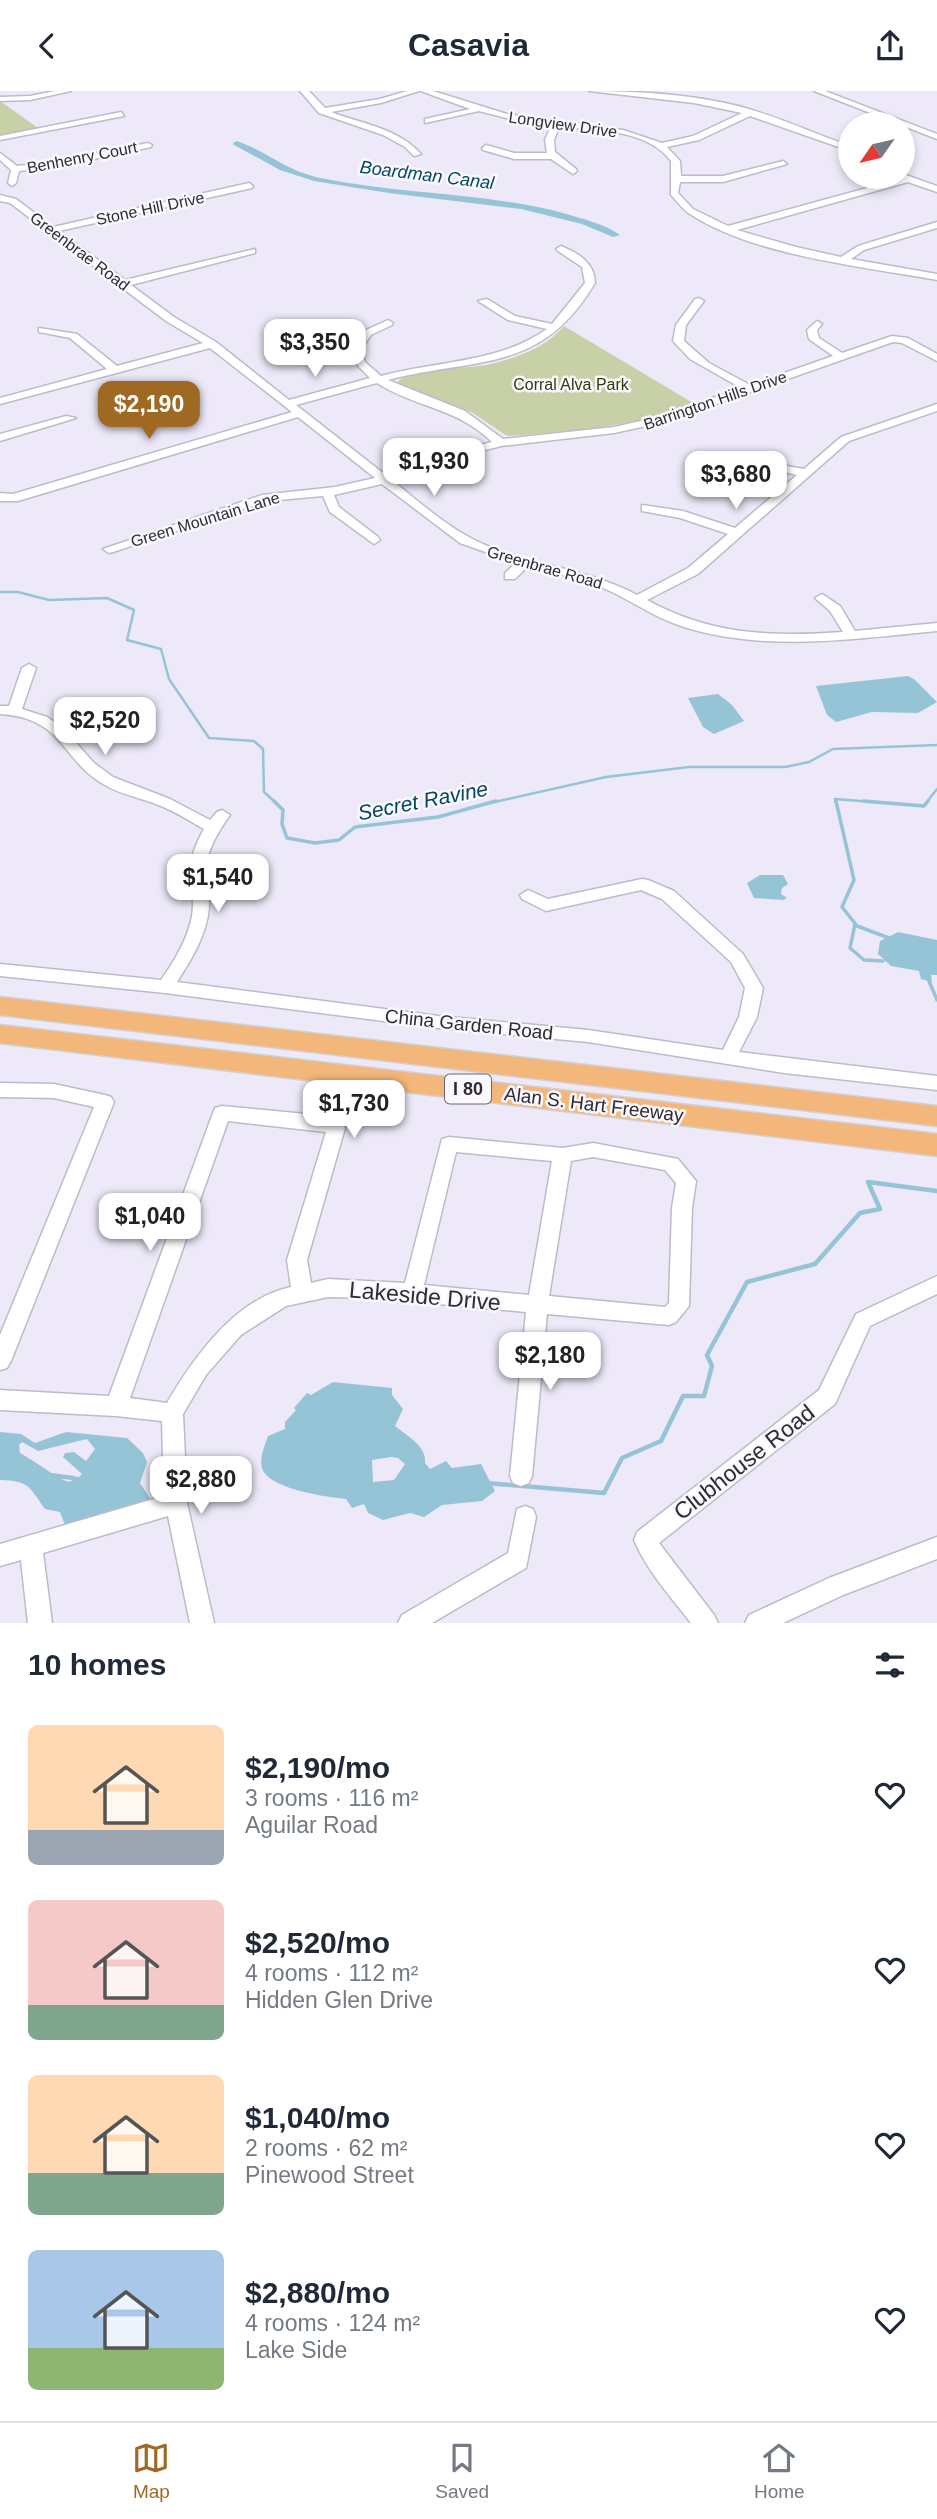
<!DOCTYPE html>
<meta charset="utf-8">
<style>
:root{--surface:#fff;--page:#f6f6f7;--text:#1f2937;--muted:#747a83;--line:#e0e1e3;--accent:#9f6923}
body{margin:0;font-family:Arial,sans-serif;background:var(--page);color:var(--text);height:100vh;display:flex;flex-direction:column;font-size:26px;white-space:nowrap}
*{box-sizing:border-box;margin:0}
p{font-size:23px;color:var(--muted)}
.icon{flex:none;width:38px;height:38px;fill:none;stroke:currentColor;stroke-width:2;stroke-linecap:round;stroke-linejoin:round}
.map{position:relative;height:1532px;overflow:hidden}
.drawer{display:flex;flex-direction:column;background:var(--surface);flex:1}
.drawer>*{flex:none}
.needle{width:46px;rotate:236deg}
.buttons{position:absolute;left:838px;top:21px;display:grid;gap:14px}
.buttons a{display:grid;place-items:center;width:77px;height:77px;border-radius:50%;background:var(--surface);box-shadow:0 4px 10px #0003;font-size:35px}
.price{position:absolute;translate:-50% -60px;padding:0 16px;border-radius:14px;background:#fff;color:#222;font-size:23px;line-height:46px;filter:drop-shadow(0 2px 4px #0008)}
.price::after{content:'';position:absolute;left:50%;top:42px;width:21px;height:16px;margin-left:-10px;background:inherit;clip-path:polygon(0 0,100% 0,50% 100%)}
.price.selected{background:var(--accent);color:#fff}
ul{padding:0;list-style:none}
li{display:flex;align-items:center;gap:21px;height:175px;padding:0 28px}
li span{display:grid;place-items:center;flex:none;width:196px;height:140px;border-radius:10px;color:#555}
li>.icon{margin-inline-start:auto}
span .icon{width:84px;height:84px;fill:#fffc;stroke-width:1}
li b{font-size:30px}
h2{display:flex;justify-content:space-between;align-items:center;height:84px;padding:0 28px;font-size:30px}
header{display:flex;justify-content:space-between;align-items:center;height:91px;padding:0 28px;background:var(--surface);font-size:32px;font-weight:700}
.tabs{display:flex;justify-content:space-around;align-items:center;height:98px;border-top:2px solid var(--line);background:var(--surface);font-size:19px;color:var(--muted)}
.tabs a{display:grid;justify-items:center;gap:4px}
.tabs .selected{color:var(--accent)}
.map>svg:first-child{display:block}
</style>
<header><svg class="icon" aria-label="back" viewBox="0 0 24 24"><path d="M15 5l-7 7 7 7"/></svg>Casavia<svg class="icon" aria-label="share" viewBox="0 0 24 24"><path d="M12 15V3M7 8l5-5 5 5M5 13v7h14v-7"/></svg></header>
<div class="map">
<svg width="937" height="1532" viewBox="0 0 937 1532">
<rect width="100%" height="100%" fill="#ede9f9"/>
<path fill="#c8d0a7" d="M0,10L38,37L0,45Z
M564,235L693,312C636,336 569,341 507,345L473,322L397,292C405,279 469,277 486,274C514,268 546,257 564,235Z"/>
<path fill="#95c4d7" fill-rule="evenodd" d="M908,585L914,588L937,611L918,622L872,621L836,631L827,624L816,595Z
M718,603L732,614L744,630L714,643L703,636L688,607Z
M760,784H783L788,793L782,797L781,803L787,807L783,809L754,807L747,792Z
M898,841L937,849V884H931L932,891L921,888L919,880L891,875L878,863L880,850Z
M333,1291L392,1297V1304L403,1318L395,1335C407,1345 427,1355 425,1372L430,1378L446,1370L452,1377L481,1373L495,1400L482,1410L442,1414L424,1426L410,1422L383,1429L368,1422L364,1413L352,1417L346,1408C327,1406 268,1398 262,1377C259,1367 265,1354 268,1345L285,1338V1331L296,1319L294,1317L307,1302L311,1304ZM391,1366L398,1367L405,1373L394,1389L373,1391L372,1369Z
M0,1341L21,1343L35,1352L66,1341L127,1347L143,1362L147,1371L140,1392L151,1409L137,1416L129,1414L66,1437L60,1421L45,1418C29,1395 29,1390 0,1389ZM87,1348L95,1358L86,1370L74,1361L65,1362L63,1366L82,1383L79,1386L70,1385L73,1389L69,1391C54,1386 37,1371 20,1362L19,1354L22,1351L38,1360Z"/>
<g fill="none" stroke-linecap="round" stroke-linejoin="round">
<path stroke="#95c4d7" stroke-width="2.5" d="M0,501H18L49,509L107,507L134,519L127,549L161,558L169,588L209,647L254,650L263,658L264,701L276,712
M490,712L606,686L689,676H785L809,671L833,658L937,654
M836,712L835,708L885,712
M926,712L937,698"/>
<path stroke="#95c4d7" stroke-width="3.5" d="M274,710L283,719L282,733L287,747L315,752L339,749L355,736L438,726L496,710
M836,710L854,789L842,816L857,835L889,847
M863,710L924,715L928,710
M855,833L850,857L864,869L883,870
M929,890L937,909"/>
<path stroke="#95c4d7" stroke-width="4.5" d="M50,1384L73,1387
M486,1392L604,1402L622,1367L661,1350L683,1305H704L712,1275L707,1264L747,1191L815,1173L860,1122L880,1118L868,1091L937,1100"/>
<path fill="#95c4d7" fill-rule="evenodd" d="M237,50C268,61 285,79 320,87C403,104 489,101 570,124C587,129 606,134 620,144L613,146L582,133L521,118L389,102L314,90L280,79L234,54L233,52Z"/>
<defs>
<path id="minor" d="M55,0H71L30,9L0,10V6L30,5Z
M300,0H309L325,17L380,8L407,0H419L381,12L331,21C362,33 398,37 421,63L414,65L405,56L383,44L319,22Z
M421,0H433L507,23L623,39L662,52L693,45L742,22L694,12L589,0C636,0 688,3 734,14C772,23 812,42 850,55V60L750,25L699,49L667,56L680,70L681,85H723L783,70L787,73L723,91H680L678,102L693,118L728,135L900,88L903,83L937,95V101L908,91L737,139L796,156L841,166L858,155L937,131V137L864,159L851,168L937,183V189C861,175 754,165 690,123C682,118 677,110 671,104V70C647,38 595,39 559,36L554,49L555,61L576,78L577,80L573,83L551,68H514L483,59L482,57L486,54L514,62H547L545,49L551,35L518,30L479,20L425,32V28L470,18Z
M814,0H825L937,43V48Z
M121,21L124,25L0,49V45Z
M148,52L152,54L151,56L51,77L19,80L16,92L12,95L8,92L11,79L0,69V62L17,75L51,71Z
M249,92L253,95L252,97L59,140L125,189L255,158V162L131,194L174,226L216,251L289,309L370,287L358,275L350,260L364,240L388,229L393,232L392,234L371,244L360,260L366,272L381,285C437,270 499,272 547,238L508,229L478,210L487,208L515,225L552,233L585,192L582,176L558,160L556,158L561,155C578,162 595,172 595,192C541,283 477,266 388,289L465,320L503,348L614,336L658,326L741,297L690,268L673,250L676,234L695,208L699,207L704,210L686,234L684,250L709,272L750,294L833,265L809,248L807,239L817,230L822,233L817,239L819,247L842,262L892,245L908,247L937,263V270L902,252L893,251L665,331L614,342L501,355L395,383L393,390C422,413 450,439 485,454C534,475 589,478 637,504L688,477L728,443L680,427L642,420V414L683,420L735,437L797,384L747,372V368L804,378L841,346L937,313V320L849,350L698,483L647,509C711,544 771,546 843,541L830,520L815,507L822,503L840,515L855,540L937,532V540C853,548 769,561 687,537C659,529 635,512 610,500C584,488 555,482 528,475L515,488H505V482L516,472L460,452L382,393L334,404L339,416L378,446L380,449L374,453L330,421L323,405L267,410L113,461L109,462L103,458L262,404L335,396L375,387L298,326L18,410H0V402L13,403L292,321L210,257L0,313V307L107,278L70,247L39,241V237L77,243L117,275L203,252L166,230L10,112L0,110V104L16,108L53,136ZM377,292C416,317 456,316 492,351C457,360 422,368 387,379L383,382L296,314Z
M66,325L76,327L0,350V343Z
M29,573L36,577L22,618L47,626L62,636L94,672L113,686L170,708L210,729L217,721L222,719L230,724C216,744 204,764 205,789C205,799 210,807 209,816C207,844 191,869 177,891L438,925L588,939L723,959L739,926L745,897L731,871L662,808L641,799L546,820L522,808L520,804L528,799L548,808L642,788L648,789L674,800L743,863L763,897L757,926L739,961L937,985V999L784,982L588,951L438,937L165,902L0,885V873L161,889C176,868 193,840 193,813C193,806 190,799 189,791C188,773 195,754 204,738C190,730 176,721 161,715C142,707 122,704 105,694C61,670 65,627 0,623V615H9L22,577Z
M0,992L54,993L105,1004L111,1006L114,1011L11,1270L7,1277L0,1279V1244L94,1016L54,1007L0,1006Z
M222,1015L316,1024L343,1032L345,1037L307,1169L311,1192L328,1188L405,1192L442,1048L449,1046L563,1057L593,1052L678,1068L696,1090L692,1117L689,1215L676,1231L669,1234L547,1223L532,1385L529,1392L521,1395L513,1392L510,1385L526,1221L372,1207L328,1206L286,1215L241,1244L206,1284L183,1323L187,1412L214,1532H190L168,1425L43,1462L52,1532H28L21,1469L0,1475V1453L164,1405L162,1330L116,1325L0,1319V1299L109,1305L213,1022L215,1017ZM228,1030L326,1041L287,1169L291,1196C235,1208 194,1266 167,1312L130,1307ZM456,1061L552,1070L529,1204L424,1194ZM593,1066L665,1079L676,1092L672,1117L669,1212L665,1216L549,1205L571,1070Z
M937,1185V1203L870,1235L835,1313L659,1452L714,1524L718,1532H691C671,1506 647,1480 634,1449L637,1441L819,1299L856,1223Z
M525,1415L533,1418L536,1426L526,1477L432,1532H398L402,1524L508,1462L517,1418Z
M937,1446V1468L843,1504L783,1532H745L749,1524L829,1487Z"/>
<path id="highway" d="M0,906L937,1015V1035L0,924Z
M0,934L937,1043V1065L0,952Z"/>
</defs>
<use href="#minor" stroke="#bfbaca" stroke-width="3"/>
<use href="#highway" stroke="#d1d1d2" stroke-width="3"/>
<use href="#minor" fill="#fff" fill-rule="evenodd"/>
<use href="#highway" fill="#f3b77b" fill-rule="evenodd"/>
</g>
<g text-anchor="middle" stroke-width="5" stroke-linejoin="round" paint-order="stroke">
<g font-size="16" fill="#2e2c32" stroke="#faf8fe">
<text transform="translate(563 33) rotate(8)" y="6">Longview Drive</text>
<text transform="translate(82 66) rotate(-11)" y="6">Benhenry Court</text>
<text transform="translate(150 117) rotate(-12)" y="6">Stone Hill Drive</text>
<text transform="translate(80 160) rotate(37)" y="6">Greenbrae Road</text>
<text transform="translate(715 309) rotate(-19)" y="6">Barrington Hills Drive</text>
<text transform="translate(205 428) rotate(-17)" y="6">Green Mountain Lane</text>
<text transform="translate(545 476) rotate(16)" y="6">Greenbrae Road</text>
</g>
<g font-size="16" fill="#343a09" stroke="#faf8fe">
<text x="571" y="299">Corral Alva Park</text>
</g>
<g font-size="18" font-style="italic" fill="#03485c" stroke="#faf8fe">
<text transform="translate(427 84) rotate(7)" y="6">Boardman Canal</text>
</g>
<rect fill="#faf8fe" stroke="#6b696f" stroke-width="2" x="445" y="983.5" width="46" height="29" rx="5"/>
<g font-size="18" font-weight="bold" fill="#2e2c32">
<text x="468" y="1004">I 80</text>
</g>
<g font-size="19" fill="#2e2c32" stroke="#faf8fe">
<text transform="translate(469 933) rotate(6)" y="7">China Garden Road</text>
<text transform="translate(594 1013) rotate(7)" y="7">Alan S. Hart Freeway</text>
</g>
<g font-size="21" font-style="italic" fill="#03485c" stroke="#faf8fe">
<text transform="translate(423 710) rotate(-11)" y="7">Secret Ravine</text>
</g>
<g font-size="23" fill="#2e2c32" stroke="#faf8fe">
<text transform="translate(425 1205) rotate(5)" y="8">Lakeside Drive</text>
<text transform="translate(744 1371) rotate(-38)" y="8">Clubhouse Road</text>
</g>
</g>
</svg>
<div class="buttons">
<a><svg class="needle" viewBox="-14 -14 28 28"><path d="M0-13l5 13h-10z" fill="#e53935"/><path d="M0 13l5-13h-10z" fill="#747a83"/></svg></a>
</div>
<b class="price" style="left:315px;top:288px">$3,350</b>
<b class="price selected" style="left:149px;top:350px">$2,190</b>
<b class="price" style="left:434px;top:407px">$1,930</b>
<b class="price" style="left:736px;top:420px">$3,680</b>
<b class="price" style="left:105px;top:666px">$2,520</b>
<b class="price" style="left:218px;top:823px">$1,540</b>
<b class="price" style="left:354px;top:1049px">$1,730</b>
<b class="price" style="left:150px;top:1162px">$1,040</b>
<b class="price" style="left:550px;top:1301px">$2,180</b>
<b class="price" style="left:201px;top:1425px">$2,880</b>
</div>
<section class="drawer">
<h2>10 homes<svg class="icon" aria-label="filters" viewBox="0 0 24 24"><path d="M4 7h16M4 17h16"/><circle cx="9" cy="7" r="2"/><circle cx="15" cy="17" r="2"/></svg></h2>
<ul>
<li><span style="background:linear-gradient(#ffd9b3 75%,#9aa5b1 0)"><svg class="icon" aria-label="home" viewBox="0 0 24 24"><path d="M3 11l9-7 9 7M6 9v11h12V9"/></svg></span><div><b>$2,190/mo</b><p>3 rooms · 116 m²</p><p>Aguilar Road</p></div><svg class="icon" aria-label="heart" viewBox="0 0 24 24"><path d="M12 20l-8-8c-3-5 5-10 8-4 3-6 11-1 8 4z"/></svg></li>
<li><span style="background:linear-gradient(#f6c9c9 75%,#7fa58c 0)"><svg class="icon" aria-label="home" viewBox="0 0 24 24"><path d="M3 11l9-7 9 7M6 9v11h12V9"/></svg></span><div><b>$2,520/mo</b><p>4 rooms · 112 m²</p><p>Hidden Glen Drive</p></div><svg class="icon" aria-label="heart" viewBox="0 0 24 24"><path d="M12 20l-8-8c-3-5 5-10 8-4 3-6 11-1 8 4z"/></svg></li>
<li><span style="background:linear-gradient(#ffd9b3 70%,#7fa58c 0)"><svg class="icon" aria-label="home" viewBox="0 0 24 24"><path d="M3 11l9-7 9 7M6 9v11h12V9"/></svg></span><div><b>$1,040/mo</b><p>2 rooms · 62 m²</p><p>Pinewood Street</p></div><svg class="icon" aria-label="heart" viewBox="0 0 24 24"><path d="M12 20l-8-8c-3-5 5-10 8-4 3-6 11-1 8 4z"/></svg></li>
<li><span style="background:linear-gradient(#a9c7e8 70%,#8fb573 0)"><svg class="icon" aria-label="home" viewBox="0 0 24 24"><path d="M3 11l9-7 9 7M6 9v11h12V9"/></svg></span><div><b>$2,880/mo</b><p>4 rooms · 124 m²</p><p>Lake Side</p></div><svg class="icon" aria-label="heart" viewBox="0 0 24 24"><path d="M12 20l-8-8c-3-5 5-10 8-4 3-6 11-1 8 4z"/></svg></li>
</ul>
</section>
<nav class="tabs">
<a class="selected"><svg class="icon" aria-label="map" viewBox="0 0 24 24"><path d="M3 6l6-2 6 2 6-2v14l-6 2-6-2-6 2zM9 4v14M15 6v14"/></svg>Map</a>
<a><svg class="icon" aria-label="saved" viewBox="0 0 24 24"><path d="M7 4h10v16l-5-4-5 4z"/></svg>Saved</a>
<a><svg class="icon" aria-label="home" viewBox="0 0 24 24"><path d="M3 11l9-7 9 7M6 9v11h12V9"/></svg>Home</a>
</nav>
